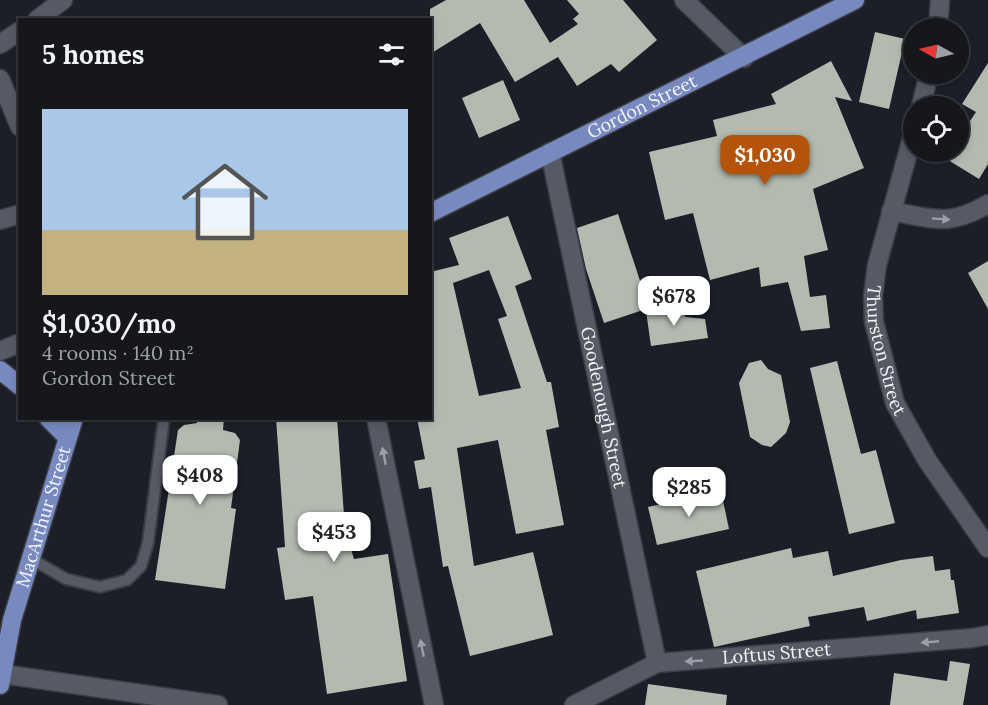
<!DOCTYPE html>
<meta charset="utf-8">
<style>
:root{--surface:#15171d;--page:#1e2026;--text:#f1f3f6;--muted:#9d9fa4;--line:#34363b;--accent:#b45309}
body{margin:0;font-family:Lora,serif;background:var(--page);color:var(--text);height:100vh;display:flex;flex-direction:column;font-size:22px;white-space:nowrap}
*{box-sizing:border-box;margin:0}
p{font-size:20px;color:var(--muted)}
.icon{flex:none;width:33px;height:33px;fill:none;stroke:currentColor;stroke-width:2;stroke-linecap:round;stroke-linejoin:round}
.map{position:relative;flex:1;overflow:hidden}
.drawer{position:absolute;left:18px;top:18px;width:414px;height:402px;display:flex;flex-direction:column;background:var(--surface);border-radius:0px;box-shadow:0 3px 9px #0003,0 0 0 2px var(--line)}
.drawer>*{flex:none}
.needle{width:39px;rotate:278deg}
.controls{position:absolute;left:903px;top:18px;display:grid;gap:12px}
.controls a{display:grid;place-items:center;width:66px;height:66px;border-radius:50%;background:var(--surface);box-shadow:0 3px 9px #0003,0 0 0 2px var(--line);font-size:30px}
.price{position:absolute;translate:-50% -51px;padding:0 14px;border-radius:12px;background:#fff;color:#222;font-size:20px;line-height:39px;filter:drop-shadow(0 2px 3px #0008)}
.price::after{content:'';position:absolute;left:50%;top:36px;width:18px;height:14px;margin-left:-9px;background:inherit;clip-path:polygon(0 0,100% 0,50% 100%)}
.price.current{background:var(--accent);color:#fff}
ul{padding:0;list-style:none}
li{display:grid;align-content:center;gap:12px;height:318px;padding:0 24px}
li span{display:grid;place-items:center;height:186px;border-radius:0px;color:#555}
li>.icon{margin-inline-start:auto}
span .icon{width:108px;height:108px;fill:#fffc;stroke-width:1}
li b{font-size:26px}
h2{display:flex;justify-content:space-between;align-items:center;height:72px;padding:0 24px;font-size:26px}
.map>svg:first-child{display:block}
</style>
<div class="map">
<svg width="988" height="705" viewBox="0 0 988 705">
<rect width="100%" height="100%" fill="#1c1f27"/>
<path fill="#b3bbb1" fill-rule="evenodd" d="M446,0H524L550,43L578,24L573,19L579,14L567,0H623L657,40L619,72L611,64L577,86L558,57L515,82L480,23L430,54V9Z
M875,32L905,39L889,109L859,102Z
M831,61L852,101L835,97L864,168L813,189L828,250L804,256L810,297L826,295L830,328L801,331L788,282L761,287L759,267L710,280L693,213L665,220L649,152L717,136L713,120L776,104L771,94Z
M988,63V164L979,179L935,152H958V139L976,112L962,104Z
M503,80L520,120L479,138L462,98Z
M618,214L649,308L604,323L586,269L577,228Z
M508,216L532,279L515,286L547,382H551L559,427L546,430L564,525L516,534L498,440L457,448L474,566L533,552L553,635L470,656L448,566L443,567L431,487L419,489L414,461L425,459L417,418H430V272L459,265L449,238ZM489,270L507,316L498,319L521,388L479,396L453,283Z
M988,261V309L968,273Z
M674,307L686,317L705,319L708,338L651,346L646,311Z
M761,360L768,369L781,375L790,422L786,433L771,447L762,445L750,437L739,383L749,363Z
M837,361L861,454L876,450L895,523L849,534L810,368Z
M197,418H224L223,430L235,433L240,440L231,508L236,509L225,589L155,580L178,430L184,425L197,423Z
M276,418H337L345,529L354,559L388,554L407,681L327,694L313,596L285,600L277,548L285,547Z
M721,491L729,529L657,545L648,507Z
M791,548L793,558L828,551L833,576L901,560L933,556L935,571L950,569L951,580H954L959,613L917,619L916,610L867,621L864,607L808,617L810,626L714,647L696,571Z
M950,661L970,664L963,705H890L894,673L947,681Z
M648,684L727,695L726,705H645Z"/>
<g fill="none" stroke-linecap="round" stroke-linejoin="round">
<defs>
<path id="service" d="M30,558L66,579L100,587L127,580L141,566L148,543L164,418"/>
<g id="minor">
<path d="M684,0L744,58"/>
<path d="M938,28L940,0"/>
<path d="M0,79L20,127"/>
<path d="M921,106L929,74"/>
<path id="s1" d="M914,131L877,265L873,296L874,322L895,403L927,460L988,548"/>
<path id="s2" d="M550,152L657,663"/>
<path d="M891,211C934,219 948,227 988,204"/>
<path d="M0,220L20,214"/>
<path d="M0,351L20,343"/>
<path d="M376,418L434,705"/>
<path d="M2,674L218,705"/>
</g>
<g id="tertiary">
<path id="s3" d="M574,705L657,663L973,638L988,635"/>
</g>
<path id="secondary" d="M37,20L63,0
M0,44L20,31"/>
<g id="primary">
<path id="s4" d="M430,213L855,0"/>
<path d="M0,370L20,386"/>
<path d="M48,418L67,437"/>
<path id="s5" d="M0,685L12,620L74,418"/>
</g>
</defs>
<use href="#service" stroke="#3a3d43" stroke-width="14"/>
<use href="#minor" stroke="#3a3d43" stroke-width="21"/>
<use href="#tertiary" stroke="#3a3d43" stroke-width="21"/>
<use href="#secondary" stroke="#3a3d43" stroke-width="21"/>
<use href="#primary" stroke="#3a3d43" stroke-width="21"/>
<use href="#service" stroke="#565a64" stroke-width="10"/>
<use href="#minor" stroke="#565a64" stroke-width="18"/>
<use href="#tertiary" stroke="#565a64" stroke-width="18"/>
<use href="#secondary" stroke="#565a64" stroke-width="18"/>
<use href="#primary" stroke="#7889c0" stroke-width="18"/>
</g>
<defs><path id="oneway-solid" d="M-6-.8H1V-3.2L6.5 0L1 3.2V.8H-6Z" transform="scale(1.5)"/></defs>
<g fill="#9c9fa8">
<use href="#oneway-solid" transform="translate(941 219) rotate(4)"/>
<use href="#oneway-solid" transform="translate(384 456) rotate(-101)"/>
<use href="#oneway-solid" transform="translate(930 642) rotate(175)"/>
<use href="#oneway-solid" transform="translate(422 648) rotate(-101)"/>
<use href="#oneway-solid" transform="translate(694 661) rotate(177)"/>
</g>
<g text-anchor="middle" stroke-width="6" stroke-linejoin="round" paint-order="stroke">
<g font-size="18" fill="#f2f4fa" stroke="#1c1f27">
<text dy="6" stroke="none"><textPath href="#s4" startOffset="237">Gordon Street</textPath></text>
<text dy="6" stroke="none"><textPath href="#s1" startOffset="226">Thurston Street</textPath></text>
<text dy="6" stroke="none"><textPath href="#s2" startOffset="261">Goodenough Street</textPath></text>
<text dy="6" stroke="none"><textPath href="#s5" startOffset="174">MacArthur Street</textPath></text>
<text dy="6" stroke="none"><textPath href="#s3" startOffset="213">Loftus Street</textPath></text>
</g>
</g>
</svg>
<div class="controls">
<a><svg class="needle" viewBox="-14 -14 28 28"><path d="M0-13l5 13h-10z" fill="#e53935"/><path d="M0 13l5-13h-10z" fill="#9d9fa4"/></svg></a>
<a><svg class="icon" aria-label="locate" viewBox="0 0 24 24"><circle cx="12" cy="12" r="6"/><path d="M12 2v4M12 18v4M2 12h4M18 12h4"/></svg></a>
</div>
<b class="price current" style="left:765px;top:186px">$1,030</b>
<b class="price" style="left:674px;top:327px">$678</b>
<b class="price" style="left:200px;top:506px">$408</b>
<b class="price" style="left:689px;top:518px">$285</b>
<b class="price" style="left:334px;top:563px">$453</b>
<section class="drawer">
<h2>5 homes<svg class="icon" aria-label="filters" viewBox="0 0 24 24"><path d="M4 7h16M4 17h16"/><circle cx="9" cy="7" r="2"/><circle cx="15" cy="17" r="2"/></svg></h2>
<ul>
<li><span style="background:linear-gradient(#a9c7e8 65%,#c2b280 0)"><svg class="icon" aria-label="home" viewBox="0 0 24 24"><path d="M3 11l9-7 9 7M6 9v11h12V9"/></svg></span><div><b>$1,030/mo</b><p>4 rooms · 140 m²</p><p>Gordon Street</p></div></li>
</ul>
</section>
</div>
